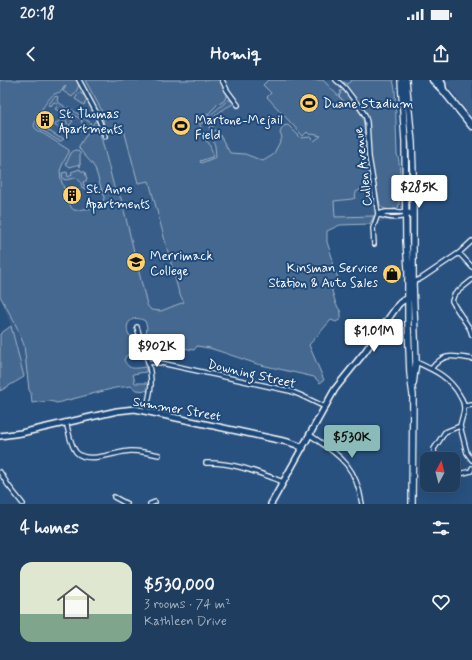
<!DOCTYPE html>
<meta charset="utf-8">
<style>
:root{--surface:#1e3d5f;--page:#264465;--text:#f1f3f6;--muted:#a1aebd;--line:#3c5674;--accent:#8bbbb9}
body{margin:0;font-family:Mynerve,sans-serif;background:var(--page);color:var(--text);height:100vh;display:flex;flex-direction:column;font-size:15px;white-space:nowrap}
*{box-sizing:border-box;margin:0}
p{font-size:13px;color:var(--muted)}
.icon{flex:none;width:22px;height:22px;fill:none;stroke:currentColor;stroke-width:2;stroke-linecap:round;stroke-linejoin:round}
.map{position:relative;height:424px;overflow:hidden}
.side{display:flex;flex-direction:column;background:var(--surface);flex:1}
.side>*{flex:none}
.needle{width:26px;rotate:7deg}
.controls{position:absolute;left:420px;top:372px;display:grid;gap:8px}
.controls a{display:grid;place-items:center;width:40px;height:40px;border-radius:8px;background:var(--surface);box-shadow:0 4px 16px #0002,0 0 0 1px var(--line);font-size:20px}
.price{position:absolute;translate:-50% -34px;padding:0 9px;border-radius:4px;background:#fff;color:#222;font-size:13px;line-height:26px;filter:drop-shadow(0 1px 2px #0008)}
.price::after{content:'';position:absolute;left:50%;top:24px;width:12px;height:9px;margin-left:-6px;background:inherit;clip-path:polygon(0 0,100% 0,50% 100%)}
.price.on{background:var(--accent);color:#111}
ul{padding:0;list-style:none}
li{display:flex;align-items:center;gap:12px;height:100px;padding:0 20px}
li span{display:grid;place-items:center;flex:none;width:112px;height:80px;border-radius:12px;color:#555}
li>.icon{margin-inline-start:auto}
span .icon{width:48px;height:48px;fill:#fffc;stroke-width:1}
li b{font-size:17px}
h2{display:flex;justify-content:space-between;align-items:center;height:48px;padding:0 20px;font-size:17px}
.status{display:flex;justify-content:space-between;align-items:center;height:28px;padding:0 20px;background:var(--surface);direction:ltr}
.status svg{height:11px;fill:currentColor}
header{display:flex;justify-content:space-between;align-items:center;height:52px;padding:0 20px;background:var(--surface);font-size:18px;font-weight:800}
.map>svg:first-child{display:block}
</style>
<div class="status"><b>20:18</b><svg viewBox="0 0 49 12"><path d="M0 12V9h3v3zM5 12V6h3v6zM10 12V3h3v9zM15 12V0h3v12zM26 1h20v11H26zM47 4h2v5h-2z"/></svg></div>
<header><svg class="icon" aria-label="back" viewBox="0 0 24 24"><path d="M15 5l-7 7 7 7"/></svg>Homiq<svg class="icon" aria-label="share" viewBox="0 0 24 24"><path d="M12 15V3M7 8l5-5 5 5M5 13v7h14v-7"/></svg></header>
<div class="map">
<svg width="472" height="424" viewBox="0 0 472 424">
<rect width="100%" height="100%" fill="#28517f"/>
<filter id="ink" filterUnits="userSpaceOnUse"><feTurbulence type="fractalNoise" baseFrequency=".025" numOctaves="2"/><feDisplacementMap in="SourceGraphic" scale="8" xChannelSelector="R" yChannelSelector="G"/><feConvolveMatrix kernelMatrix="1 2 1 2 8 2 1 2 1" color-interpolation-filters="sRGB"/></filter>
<g filter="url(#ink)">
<path fill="#375d88" d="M0,0H394L395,9L400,141L258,147L317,293L168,261L144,256L147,251L146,244L145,241L142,239L136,238L130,242L127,248L129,255L136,258L139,269L27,298V295L24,297L11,246L0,216Z
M444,0H472V38Z"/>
<path fill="#446890" stroke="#a2b4c8" d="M0,0H77C81,6 76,12 72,17L63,11L66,6L64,7L61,12C57,13 55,13 52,16C47,20 35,39 34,46L36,49L69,70V72L64,81L61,88L60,91L61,100L70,125C71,127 72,129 74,130C78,131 81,129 84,129C91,129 97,127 103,124L104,117L95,88C91,81 83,75 79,68V66L95,41H97L114,107L121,118L147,225L151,230L161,231L184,222L179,213L149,101L138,103L124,50L109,53H107L105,50L101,29L85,0H221L223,7L228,13L224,21L219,24L218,23L217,24V25L206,36L198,38L205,60L209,63L213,74L212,77L200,81L201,83L216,77L215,66L209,47H210L209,44H208L207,40L202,42V44L201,40L209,36L228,20H230L235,23C229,26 217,32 214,38C212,42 213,47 212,51L217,50L230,73L245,74L263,81L273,75L282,58L280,53L283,46L288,45L301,58L310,57L314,61L321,56L312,54L310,55L307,52L303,56L267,17L271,13L263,5L268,0H323L347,25L339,16L341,13L340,11L344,10L363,37L371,104L356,112L355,118L352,119L334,121L335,137L374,136L370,144L340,145L327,151V162L333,180L332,184L339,200L334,205L332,211L336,224L341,232V239L336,242L331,240L309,265L324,300L320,303L314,297L257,284L210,268L197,266L194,270L152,262L150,256L146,254L147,247L145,241C133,234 123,243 129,255L136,258L139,269L126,276L124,280C129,291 135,288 146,287V292L133,294L135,303H149L148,311L136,310L131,306L115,308L57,323L50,321L32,323L31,313L29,310L24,265L15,243L0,216Z
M352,0H393L395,9L397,74C402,85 399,112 399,125L398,128C391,130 384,131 380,125L371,80L369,56L368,39L360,24L343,3L344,2L347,4Z
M79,12L88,18L84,25L75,19Z
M57,16L58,17L57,20L58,21V22L64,26L65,28L61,32L55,29L58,25L54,22L51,26L48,25L54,17Z
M68,27L91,43L84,53L81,51L84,47L82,45L83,43L81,42L82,40L72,34L69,38L73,41L69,46L68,45L64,35Z
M62,38L66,47V52L54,45Z
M38,40L42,42L40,45L60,58L61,57L64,59L61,61H59L40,49L38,47L37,44Z
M75,70H77L80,73V87V84L70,87L66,84L71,73Z
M80,89L81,91L85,92L87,100L83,102L84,106L90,105V107L85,109L82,108C79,95 76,98 66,100L63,99L62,93L67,92L68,97L72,95L71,92Z
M11,246L24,297L0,311V254Z"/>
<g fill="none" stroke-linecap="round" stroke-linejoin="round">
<defs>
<path id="street" d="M79,0L96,32L105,56
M222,0L227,10L238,25
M336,0L345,8L361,29L365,35L367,42L369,77L374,107L378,134L373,148L374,164
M386,132H405L413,133C402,139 389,139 378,134Z
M459,173L472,187
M472,200L457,212L454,215L452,221L456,228L470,249L472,255
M412,203L422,198L459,173L472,161
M137,247C142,265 151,284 151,303C151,312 148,322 146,331
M148,282L161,283L290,311L300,315L325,327
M416,282C434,290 450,297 460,316C462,319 464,324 464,328C464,334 461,340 460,346
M431,289C444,272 453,276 472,279
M464,326L472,325
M66,342C69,352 70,364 76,372C88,385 116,371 131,371C140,371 150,373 159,375
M310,355C340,376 356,385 362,424
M435,379L434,369L445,352L460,346L467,373L472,380
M206,383C233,382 259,393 284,402
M0,392L8,405L23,424
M453,393L460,394L471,391L472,388
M114,417L127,424
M150,424L155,422"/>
<path id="secondary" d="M0,356L21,353L117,331L135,329L288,362L297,365L303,368
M271,424L335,309L364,273L398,225C401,221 405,219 411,218"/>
<path id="primary" d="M401,0L405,61L406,161L408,189V244L410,294L413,315L412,424
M406,0L412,63L413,93V203L416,282L413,304"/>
<path id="highway" d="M433,0L443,10L472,46
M440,0L442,4L443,10"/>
</defs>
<use href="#street" stroke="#fff" stroke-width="6"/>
<use href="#secondary" stroke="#fff" stroke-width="8"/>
<use href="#primary" stroke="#fff" stroke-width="8"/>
<use href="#highway" stroke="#fff" stroke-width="9"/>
<use href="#street" stroke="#1f4a7a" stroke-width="3.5"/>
<use href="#secondary" stroke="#1f4a7a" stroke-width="5"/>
<use href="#primary" stroke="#1f4a7a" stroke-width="5.5"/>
<use href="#highway" stroke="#1f4a7a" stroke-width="6"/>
</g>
</g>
<defs>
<symbol id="stadium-disc" viewBox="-11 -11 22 22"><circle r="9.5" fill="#ffd166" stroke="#1f4a7a"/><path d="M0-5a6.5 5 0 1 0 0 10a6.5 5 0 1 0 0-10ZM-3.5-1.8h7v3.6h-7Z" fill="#111"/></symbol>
<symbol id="building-disc" viewBox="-11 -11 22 22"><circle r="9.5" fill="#ffd166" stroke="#1f4a7a"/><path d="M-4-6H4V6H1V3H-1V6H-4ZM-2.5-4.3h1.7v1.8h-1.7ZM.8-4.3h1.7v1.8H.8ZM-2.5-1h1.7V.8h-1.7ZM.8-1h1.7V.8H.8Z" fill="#111"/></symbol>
<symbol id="university-disc" viewBox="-11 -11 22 22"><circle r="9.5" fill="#ffd166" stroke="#1f4a7a"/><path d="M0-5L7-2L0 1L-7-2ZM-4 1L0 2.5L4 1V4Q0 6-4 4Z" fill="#111"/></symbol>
<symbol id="shop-disc" viewBox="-11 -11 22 22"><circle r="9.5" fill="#ffd166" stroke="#1f4a7a"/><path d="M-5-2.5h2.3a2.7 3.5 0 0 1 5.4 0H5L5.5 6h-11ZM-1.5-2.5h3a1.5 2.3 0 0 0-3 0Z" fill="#111"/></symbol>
</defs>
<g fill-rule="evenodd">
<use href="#stadium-disc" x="298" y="12" width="22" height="22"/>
<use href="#building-disc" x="34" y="29" width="22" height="22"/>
<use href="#stadium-disc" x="170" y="35" width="22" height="22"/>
<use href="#building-disc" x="61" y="104" width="22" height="22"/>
<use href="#university-disc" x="125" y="171" width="22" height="22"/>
<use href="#shop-disc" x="381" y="183" width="22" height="22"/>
</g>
<g text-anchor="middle" stroke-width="4" stroke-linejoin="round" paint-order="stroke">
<g font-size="13" fill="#fff" stroke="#1f4a7a" text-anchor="start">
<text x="323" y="28">Duane Stadium</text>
<text x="59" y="38">St. Thomas<tspan x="59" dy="15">Apartments</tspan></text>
<text x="195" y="44">Martone-Mejail<tspan x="195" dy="15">Field</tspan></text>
<text x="86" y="113">St. Anne<tspan x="86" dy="15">Apartments</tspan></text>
<text x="150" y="180">Merrimack<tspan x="150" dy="15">College</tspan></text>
<text x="378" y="192" text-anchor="end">Kinsman Service<tspan x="378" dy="15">Station &amp; Auto Sales</tspan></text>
</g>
<g font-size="13" fill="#fff" stroke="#1f4a7a">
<text transform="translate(362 87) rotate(-97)" y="5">Cullen Avenue</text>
<text transform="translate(252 293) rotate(13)" y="5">Downing Street</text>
<text transform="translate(177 328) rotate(10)" y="5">Summer Street</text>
</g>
</g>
</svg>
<div class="controls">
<a><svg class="needle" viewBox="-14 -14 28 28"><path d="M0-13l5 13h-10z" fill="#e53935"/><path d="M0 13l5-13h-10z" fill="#a1aebd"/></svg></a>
</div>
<b class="price" style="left:419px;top:129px">$285K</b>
<b class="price" style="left:374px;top:273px">$1.01M</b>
<b class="price" style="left:157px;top:288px">$902K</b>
<b class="price on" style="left:352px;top:379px">$530K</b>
</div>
<section class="side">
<h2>4 homes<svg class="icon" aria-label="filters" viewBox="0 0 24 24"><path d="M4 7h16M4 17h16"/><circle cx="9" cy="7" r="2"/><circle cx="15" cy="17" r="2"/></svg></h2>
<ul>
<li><span style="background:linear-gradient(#dfe7d0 65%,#7fa58c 0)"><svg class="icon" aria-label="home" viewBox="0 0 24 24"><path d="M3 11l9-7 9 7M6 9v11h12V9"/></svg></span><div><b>$530,000</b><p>3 rooms · 74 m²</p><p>Kathleen Drive</p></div><svg class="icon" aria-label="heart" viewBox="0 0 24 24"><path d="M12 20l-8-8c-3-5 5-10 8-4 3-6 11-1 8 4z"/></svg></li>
</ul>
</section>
